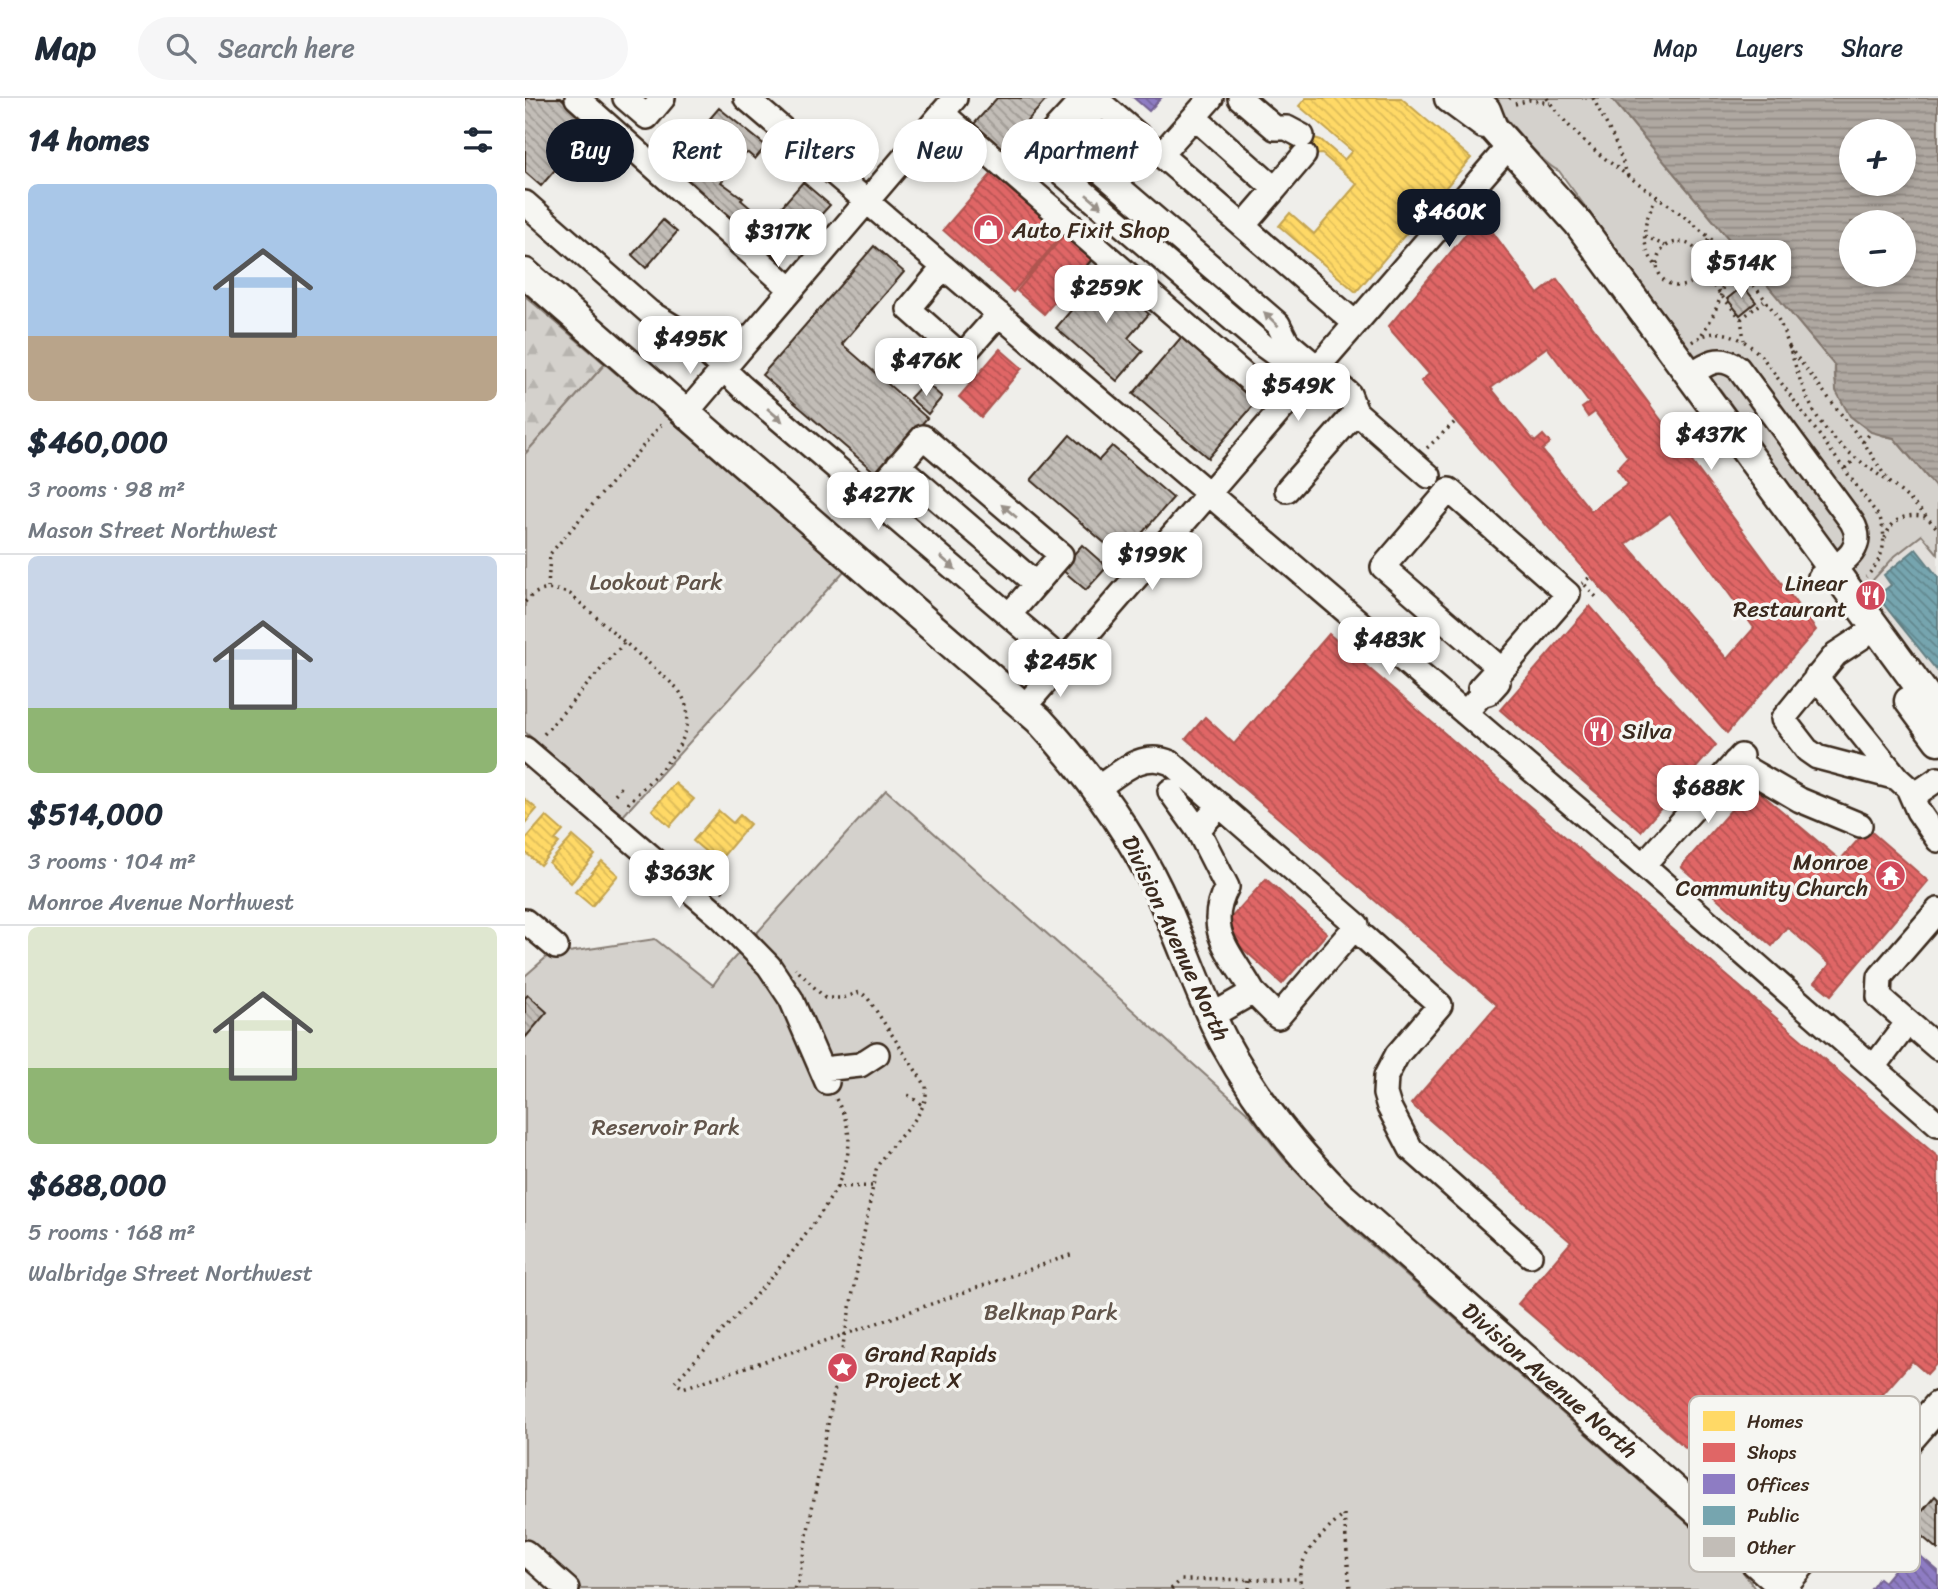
<!DOCTYPE html>
<meta charset="utf-8">
<style>
:root{--surface:#fff;--page:#f6f6f7;--text:#1f2937;--muted:#747a83;--line:#e0e1e3;--accent:#111827}
body{margin:0;font-family:Sriracha,sans-serif;background:var(--page);color:var(--text);height:100vh;display:flex;flex-direction:column;font-size:26px;white-space:nowrap}
*{box-sizing:border-box;margin:0}
p{font-size:23px;color:var(--muted)}
.icon{flex:none;width:38px;height:38px;fill:none;stroke:currentColor;stroke-width:2;stroke-linecap:round;stroke-linejoin:round}
.map{position:relative;flex:1;overflow:hidden}
.sheet{display:flex;flex-direction:column;background:var(--surface);width:525px}
.sheet>*{flex:none}
.guide{position:absolute;left:21px;top:21px;width:665px;height:63px;display:flex;gap:14px}
.tools{position:absolute;left:1314px;top:21px;display:grid;gap:14px}
.tools a{display:grid;place-items:center;width:77px;height:77px;border-radius:50%;background:var(--surface);box-shadow:0 4px 10px #0003;font-size:35px}
.price{position:absolute;translate:-50% -60px;padding:0 16px;border-radius:14px;background:#fff;color:#222;font-size:23px;line-height:46px;filter:drop-shadow(0 2px 4px #0008)}
.price::after{content:'';position:absolute;left:50%;top:42px;width:21px;height:16px;margin-left:-10px;background:inherit;clip-path:polygon(0 0,100% 0,50% 100%)}
.price.active{background:var(--accent);color:#fff}
ul{padding:0;list-style:none}
li{display:grid;align-content:center;gap:14px;height:371px;padding:0 28px}
li+li{border-top:2px solid var(--line)}
li span{display:grid;place-items:center;height:217px;border-radius:10px;color:#555}
li>.icon{margin-inline-start:auto}
span .icon{width:126px;height:126px;fill:#fffc;stroke-width:1}
li b{font-size:30px}
h2{display:flex;justify-content:space-between;align-items:center;height:84px;padding:0 28px;font-size:30px}
.pill{padding:0 24px;border-radius:32px;background:var(--surface);box-shadow:0 4px 10px #0003;font-size:24px;line-height:63px}
.pill.active{background:var(--accent);color:#fff}
header{display:flex;align-items:center;gap:42px;box-sizing:border-box;height:98px;padding:0 35px;background:var(--surface);border-bottom:2px solid var(--line)}
header strong{font-size:33px}
nav{display:flex;gap:38px;margin-inline-start:auto;font-size:24px}
.search{width:490px;height:63px;background:var(--page);display:flex;align-items:center;gap:18px;box-sizing:border-box;padding:0 24px;border-radius:38px;color:var(--muted);font-size:26px}
main{display:flex;flex:1;min-height:0}
.map>svg:first-child{display:block}
</style>
<header>
<strong>Map</strong>
<div class="search"><svg class="icon" aria-label="search" viewBox="0 0 24 24"><circle cx="10" cy="10" r="6"/><path d="M15 15l6 6"/></svg>Search here</div>
<nav><a>Map</a><a>Layers</a><a>Share</a></nav>
</header>
<main>
<section class="sheet">
<h2>14 homes<svg class="icon" aria-label="filters" viewBox="0 0 24 24"><path d="M4 7h16M4 17h16"/><circle cx="9" cy="7" r="2"/><circle cx="15" cy="17" r="2"/></svg></h2>
<ul>
<li><span style="background:linear-gradient(#a9c7e8 70%,#b9a48a 0)"><svg class="icon" aria-label="home" viewBox="0 0 24 24"><path d="M3 11l9-7 9 7M6 9v11h12V9"/></svg></span><div><b>$460,000</b><p>3 rooms · 98 m²</p><p>Mason Street Northwest</p></div></li>
<li><span style="background:linear-gradient(#c9d6e8 70%,#8fb573 0)"><svg class="icon" aria-label="home" viewBox="0 0 24 24"><path d="M3 11l9-7 9 7M6 9v11h12V9"/></svg></span><div><b>$514,000</b><p>3 rooms · 104 m²</p><p>Monroe Avenue Northwest</p></div></li>
<li><span style="background:linear-gradient(#dfe7d0 65%,#8fb573 0)"><svg class="icon" aria-label="home" viewBox="0 0 24 24"><path d="M3 11l9-7 9 7M6 9v11h12V9"/></svg></span><div><b>$688,000</b><p>5 rooms · 168 m²</p><p>Walbridge Street Northwest</p></div></li>
</ul>
</section>
<div class="map">
<svg width="1413" height="1491" viewBox="0 0 1413 1491">
<defs>
<pattern id="forest-firs" width="22" height="20" patternUnits="userSpaceOnUse" patternTransform="scale(1.75)"><rect width="22" height="20" fill="#d4d1cc"/><path d="M5 1l3.5 6h-7zM16 11l3.5 6h-7z" fill="#b7b4af"/></pattern>
<pattern id="water-rules" width="6" height="5" patternUnits="userSpaceOnUse" patternTransform="scale(1.75)"><rect width="6" height="5" fill="#afa8a1"/><path d="M0 2.5h6" fill="none" stroke="#908983"/></pattern>
<pattern id="homes-back-hatch" width="6" height="6" patternUnits="userSpaceOnUse" patternTransform="scale(1.75)"><rect width="6" height="6" fill="#ffd966"/><path d="M-1 5l2 2M0 0l6 6M5-1l2 2" fill="none" stroke="#dbba58"/></pattern>
<pattern id="shops-back-hatch" width="6" height="6" patternUnits="userSpaceOnUse" patternTransform="scale(1.75)"><rect width="6" height="6" fill="#e06666"/><path d="M-1 5l2 2M0 0l6 6M5-1l2 2" fill="none" stroke="#b75453"/></pattern>
<pattern id="offices-back-hatch" width="6" height="6" patternUnits="userSpaceOnUse" patternTransform="scale(1.75)"><rect width="6" height="6" fill="#8e7cc3"/><path d="M-1 5l2 2M0 0l6 6M5-1l2 2" fill="none" stroke="#75669e"/></pattern>
<pattern id="public-back-hatch" width="6" height="6" patternUnits="userSpaceOnUse" patternTransform="scale(1.75)"><rect width="6" height="6" fill="#76a5af"/><path d="M-1 5l2 2M0 0l6 6M5-1l2 2" fill="none" stroke="#62878e"/></pattern>
<pattern id="building-back-hatch" width="6" height="6" patternUnits="userSpaceOnUse" patternTransform="scale(1.75)"><rect width="6" height="6" fill="#c2bdb7"/><path d="M-1 5l2 2M0 0l6 6M5-1l2 2" fill="none" stroke="#9f9a94"/></pattern>
</defs>
<rect width="100%" height="100%" fill="#efeeea"/>
<filter id="ink" filterUnits="userSpaceOnUse"><feTurbulence type="fractalNoise" baseFrequency=".0143" numOctaves="2"/><feDisplacementMap in="SourceGraphic" scale="14" xChannelSelector="R" yChannelSelector="G"/><feConvolveMatrix kernelMatrix="1 2 1 2 8 2 1 2 1" color-interpolation-filters="sRGB"/></filter>
<g filter="url(#ink)">
<path fill="#e2dfdb" d="M1397,437L1413,456V600L1336,495L1370,458Z"/>
<path fill="url(#forest-firs)" stroke="#887e75" stroke-width="2" d="M0,198L80,266L2,354L0,352Z"/>
<path fill="#d4d1cc" stroke="#887e75" stroke-width="2" d="M962,0H1086L1310,268C1307,304 1334,334 1369,340L1413,392V456L1397,437L1370,458L1336,495L1302,445L1304,442L1195,291L1188,292L1162,257L1165,251L1034,73C1016,66 981,17 962,0Z
M80,266L320,472L98,718L0,634V356Z
M361,692L724,1016L759,1061L828,1131L1218,1474L1230,1491H56L0,1442V878L24,857L130,841L188,887L202,868Z"/>
<path fill="url(#water-rules)" stroke="#81766d" stroke-width="2" fill-rule="evenodd" d="M1086,0H1413V392L1369,340L1346,334L1325,318L1311,293L1310,268ZM1326,33H1379V86H1326ZM1326,124H1379V177H1326Z"/>
<path fill="url(#homes-back-hatch)" stroke="#c4a450" stroke-width="2" d="M781,0H876L946,60L831,194L754,128L765,115L789,136L832,86L797,56L768,59L766,39L783,38L796,42L819,62L827,53L774,8Z
M150,685L169,701L145,728L127,712Z
M0,701L12,711L0,725Z
M194,713L208,725L215,717L225,726L193,764L168,743Z
M21,718L38,733L30,742L34,745L15,767L0,754V742Z
M48,738L70,757L46,785L24,765Z
M77,763L93,777L67,808L50,794Z"/>
<path fill="url(#shops-back-hatch)" stroke="#ae5450" stroke-width="2" fill-rule="evenodd" d="M469,73L540,134L488,194L418,132Z
M956,118L1013,196L1032,181L1291,532L1202,635L896,283L904,276L863,229ZM1022,249L1064,305L1057,310L1063,319L1070,314L1103,359L1092,371L1103,386L1066,413L1017,352L1025,345L1018,337L1010,344L966,290ZM1145,415L1229,530L1202,561L1101,446Z
M540,136L567,160L519,216L492,193Z
M475,251L497,270L456,319L434,299Z
M1065,508L1137,591L1191,647L1116,733L975,612Z
M804,536L1413,1059V1264L1402,1276L1387,1263L1299,1363L1252,1322L1200,1383L993,1206L1046,1144L886,1006L972,907L661,641L680,619L709,646Z
M1227,688L1315,762L1343,731L1403,783L1306,897L1290,884L1305,866L1262,829L1247,848L1156,769Z
M741,781L802,835L757,886L696,831Z"/>
<path fill="url(#offices-back-hatch)" stroke="#756392" stroke-width="2" d="M609,0H636L624,13Z
M1382,1456L1388,1462L1393,1456L1413,1473V1491H1346L1354,1480L1359,1484Z"/>
<path fill="url(#public-back-hatch)" stroke="#648084" stroke-width="2" d="M1391,451L1413,479V574L1352,498L1366,487L1359,477Z"/>
<path fill="url(#building-back-hatch)" stroke="#3b2a1e" stroke-width="2" d="M0,0H36L68,28L16,88L0,74Z
M472,0H523L473,55L448,27Z
M194,10L241,48L230,61L223,55L220,56L196,84L218,100L216,102L243,125L229,140L145,67Z
M278,84L305,107L255,161L241,149L236,155L225,145Z
M138,122L152,134L121,170L107,157Z
M349,148L379,174L317,246L402,320L353,377L237,277Z
M569,159L582,170L551,205L539,195Z
M582,170L606,190L601,196L624,216L603,240L618,253L592,283L531,230Z
M1218,188L1231,204L1215,217L1202,201Z
M659,236L734,301L683,360L608,296Z
M400,284L417,299L403,316L385,300Z
M545,337L574,362L587,348L648,400L596,459L506,382Z
M557,447L582,469L561,492L536,471Z
M3,897L22,914L0,940V900Z
M1410,1398L1413,1401V1452L1385,1428Z"/>
<g fill="none" stroke-linecap="round" stroke-linejoin="round">
<defs>
<path id="minor" d="M52,0L266,191
M100,0L122,19L138,0
M221,0L1118,767L1413,1026
M559,0L523,39L518,59L739,248L775,274
M570,0L830,225
M715,0L750,30H762L777,38
M577,6L545,39L546,48L753,226L762,244L824,296L831,314L762,392
M417,15L757,310
M669,19L750,91L718,128
M636,56L686,0
M750,91L779,57
M0,105L124,214L165,239L217,289L539,564
M419,169L384,211L437,258L474,216
M1165,277C1182,265 1195,256 1213,270L1327,424C1343,452 1316,465 1295,479
M831,314L904,378
M161,315L430,0
M373,367L511,486
M346,399L398,339L536,457L484,517
M1337,539L1311,556L1258,621L1282,652L1292,659L1372,680L1383,690L1393,713L1413,742
M972,578L977,572L1043,496L924,392L858,469L977,572
M1291,579L1372,680
M499,609L985,47
M940,615L956,597L955,590L966,578H972L973,584L963,595L956,597
M0,651L196,819L244,868L266,901L302,984
M1210,664L1275,702L1335,727
M573,690C596,674 617,652 646,665L832,827L753,919L728,894L686,918
M645,693L673,732
M1388,698L1413,681
M695,707L673,732L702,789C678,833 707,856 728,894
M1118,767L1216,658
M1413,812L1355,879L1354,899L1413,950
M0,823L31,849
M829,830L915,907L872,957L861,978L860,996L864,1009L886,1051L1005,1157
M1349,969L1383,924
M298,971L335,967L352,956
M0,1454L42,1491"/>
<path id="major" d="M924,0L959,26
M948,0L961,12L968,30L1053,125L1413,614
M0,175L514,622C562,674 602,728 633,792C657,842 673,895 699,944C730,1001 769,1051 815,1097L1261,1491
M1384,603L1413,642
M1257,1488L1413,1308"/>
</defs>
<use href="#minor" stroke="#3b2a1e" stroke-width="28"/>
<use href="#major" stroke="#3b2a1e" stroke-width="33"/>
<path stroke="#3b2a1e" stroke-width="3.5" stroke-dasharray="2 5" stroke-linecap="butt" d="M1022,0C1069,71 1154,100 1208,164C1224,182 1246,205 1256,227C1271,263 1275,296 1299,329C1323,360 1356,375 1384,401C1394,410 1403,421 1413,431
M1068,0L1089,41L1103,78
M984,1L985,0
M990,6L1005,2L1025,5
M1120,138L1140,148
M1132 166a22 22 0 1 1 44 0a22 22 0 1 1-44 0Z
M1171,152L1186,140
M1130,166C1113,145 1119,121 1132,100
M1175,172L1216,221L1219,242
M1216,221L1239,203
M1177,236C1195,209 1208,176 1190,146
M1167,244C1193,225 1219,239 1238,260L1355,420C1363,443 1358,462 1341,479
M1264,249L1341,348L1365,386
M1338,344L1346,334
M902,350L931,323
M1320,370L1330,362
M1360,440C1366,421 1382,414 1400,419
M1057,486L1066,478
M1060,487L1073,501
M23,490L25,456L136,327
M0,504C13,489 28,489 45,496L152,590C186,635 131,674 102,707
M19,636L100,544
M90,696L99,686
M188,782L200,796
M383,997L399,1008
M311,1001C330,1035 326,1054 312,1089
M347,1088L312,1089C271,1161 206,1222 150,1284L158,1290L321,1236L548,1156
M819,1417L825,1491
M269,1491L273,1485L351,1072C362,1043 405,1021 401,988L342,899L335,894L318,900H300L270,870
M646,1491L656,1482L773,1481
M724,1491L725,1481
M777,1491C766,1462 799,1434 819,1417"/>
<use href="#minor" stroke="#f6f6f2" stroke-width="23"/>
<use href="#major" stroke="#f6f6f2" stroke-width="28"/>
</g>
<defs><path id="oneway-solid" d="M-6-.8H1V-3.2L6.5 0L1 3.2V.8H-6Z" transform="scale(1.75)"/></defs>
<g fill="#989088">
<use href="#oneway-solid" transform="translate(569 103) rotate(40)"/>
<use href="#oneway-solid" transform="translate(746 221) rotate(-136)"/>
<use href="#oneway-solid" transform="translate(250 317) rotate(41)"/>
<use href="#oneway-solid" transform="translate(484 413) rotate(-140)"/>
<use href="#oneway-solid" transform="translate(423 465) rotate(41)"/>
</g>
</g>
<defs>
<symbol id="shop-disc" viewBox="-11 -11 22 22"><circle r="9.5" fill="#d1495b" stroke="#f6f6f2"/><path d="M-5-2.5h2.3a2.7 3.5 0 0 1 5.4 0H5L5.5 6h-11ZM-1.5-2.5h3a1.5 2.3 0 0 0-3 0Z" fill="#fff"/></symbol>
<symbol id="restaurant-disc" viewBox="-11 -11 22 22"><circle r="9.5" fill="#d1495b" stroke="#f6f6f2"/><path d="M-5-6h1v4h1v-4h1v4h1v-4h1v5L-1.5 .5V6h-2V.5L-5-1ZM5-6V6H3V1.5H1.5Q1.5-4 5-6Z" fill="#fff"/></symbol>
<symbol id="temple-disc" viewBox="-11 -11 22 22"><circle r="9.5" fill="#d1495b" stroke="#f6f6f2"/><path d="M0-6L5-2H3V0L6.5 2.5H4V6H1.5V3h-3V6H-4V2.5H-6.5L-3 0V-2H-5Z" fill="#fff"/></symbol>
<symbol id="sight-disc" viewBox="-11 -11 22 22"><circle r="9.5" fill="#d1495b" stroke="#f6f6f2"/><path d="M0-6L1.8-2.2L6-1.7L2.9 1.2L3.7 5.4L0 3.3L-3.7 5.4L-2.9 1.2L-6-1.7L-1.8-2.2Z" fill="#fff"/></symbol>
</defs>
<g fill-rule="evenodd">
<use href="#shop-disc" x="446" y="114" width="35" height="35"/>
<use href="#restaurant-disc" x="1328" y="480" width="35" height="35"/>
<use href="#restaurant-disc" x="1056" y="616" width="35" height="35"/>
<use href="#temple-disc" x="1348" y="760" width="35" height="35"/>
<use href="#sight-disc" x="300" y="1252" width="35" height="35"/>
</g>
<g text-anchor="middle" stroke-width="7" stroke-linejoin="round" paint-order="stroke">
<g font-size="23" fill="#3b2a1e" stroke="#f6f6f2" text-anchor="start">
<text x="487" y="140">Auto Fixit Shop</text>
<text x="1322" y="493" text-anchor="end">Linear<tspan x="1322" dy="26">Restaurant</tspan></text>
<text x="1097" y="641">Silva</text>
<text x="1343" y="772" text-anchor="end">Monroe<tspan x="1343" dy="26">Community Church</tspan></text>
<text x="340" y="1264">Grand Rapids<tspan x="340" dy="26">Project X</tspan></text>
</g>
<g font-size="23" fill="#61544a" stroke="#f6f6f2">
<text x="131" y="492">Lookout Park</text>
<text x="141" y="1037">Reservoir Park</text>
<text x="526" y="1222">Belknap Park</text>
</g>
<g font-size="23" fill="#3b2a1e" stroke="#f6f6f2">
<text transform="translate(651 840) rotate(65)" y="8">Division Avenue North</text>
<text transform="translate(1025 1282) rotate(41)" y="8">Division Avenue North</text>
</g>
</g>
<rect x="1164" y="1298" width="231" height="176" rx="10" fill="#f6f6f2" stroke="#beb9b2" stroke-width="2"/>
<rect x="1178" y="1313" width="32" height="20" fill="#ffd966"/>
<rect x="1178" y="1345" width="32" height="19" fill="#e06666"/>
<rect x="1178" y="1376" width="32" height="20" fill="#8e7cc3"/>
<rect x="1178" y="1408" width="32" height="19" fill="#76a5af"/>
<rect x="1178" y="1439" width="32" height="20" fill="#c2bdb7"/>
<g font-size="19" fill="#3b2a1e">
<text x="1222" y="1330">Homes</text>
<text x="1222" y="1361">Shops</text>
<text x="1222" y="1393">Offices</text>
<text x="1222" y="1424">Public</text>
<text x="1222" y="1456">Other</text>
</g>
</svg>
<div class="tools">
<a>+</a>
<a>−</a>
</div>
<b class="price active" style="left:924px;top:151px">$460K</b>
<b class="price" style="left:253px;top:171px">$317K</b>
<b class="price" style="left:1216px;top:202px">$514K</b>
<b class="price" style="left:581px;top:227px">$259K</b>
<b class="price" style="left:165px;top:278px">$495K</b>
<b class="price" style="left:401px;top:300px">$476K</b>
<b class="price" style="left:773px;top:325px">$549K</b>
<b class="price" style="left:1186px;top:374px">$437K</b>
<b class="price" style="left:353px;top:434px">$427K</b>
<b class="price" style="left:627px;top:494px">$199K</b>
<b class="price" style="left:864px;top:579px">$483K</b>
<b class="price" style="left:535px;top:601px">$245K</b>
<b class="price" style="left:1183px;top:727px">$688K</b>
<b class="price" style="left:154px;top:812px">$363K</b>
<div class="guide">
<a class="pill active">Buy</a>
<a class="pill">Rent</a>
<a class="pill">Filters</a>
<a class="pill">New</a>
<a class="pill">Apartment</a>
</div>
</div>
</main>
